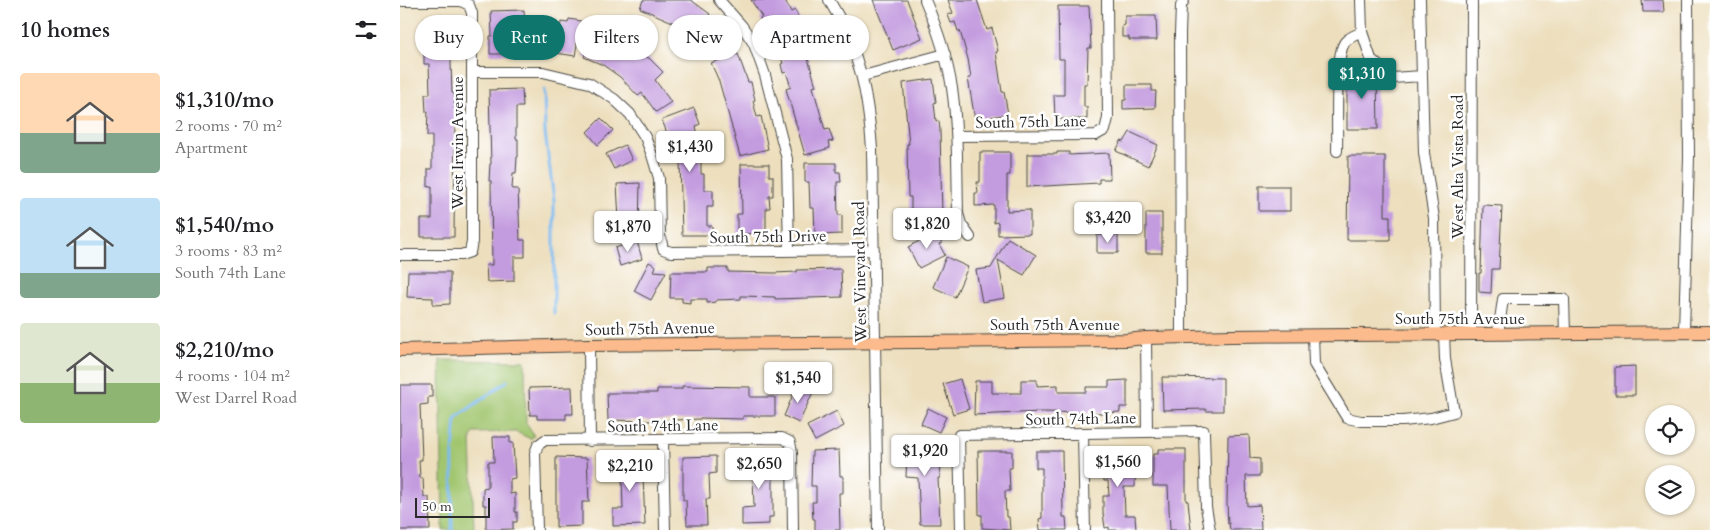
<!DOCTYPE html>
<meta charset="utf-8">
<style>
:root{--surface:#fff;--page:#f6f6f6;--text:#202124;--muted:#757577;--accent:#0f766e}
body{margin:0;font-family:Cardo,serif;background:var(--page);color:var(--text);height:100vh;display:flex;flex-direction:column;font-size:19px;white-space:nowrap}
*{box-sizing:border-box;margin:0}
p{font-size:16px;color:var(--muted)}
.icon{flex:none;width:28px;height:28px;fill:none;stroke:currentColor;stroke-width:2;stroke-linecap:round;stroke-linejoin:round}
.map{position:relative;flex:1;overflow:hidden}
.side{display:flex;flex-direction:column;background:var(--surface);width:400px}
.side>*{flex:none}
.hud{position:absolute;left:15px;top:15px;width:475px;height:45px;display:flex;gap:10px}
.fabs{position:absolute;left:1245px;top:405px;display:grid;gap:10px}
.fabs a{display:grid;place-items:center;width:50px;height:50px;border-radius:50%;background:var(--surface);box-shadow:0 1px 4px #0004;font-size:25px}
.scale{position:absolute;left:15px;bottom:12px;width:75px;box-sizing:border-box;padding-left:5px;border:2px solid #2b2b2b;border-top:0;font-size:14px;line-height:18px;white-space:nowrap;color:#2b2b2b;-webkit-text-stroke:4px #fff;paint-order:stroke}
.price{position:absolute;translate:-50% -42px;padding:0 11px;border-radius:5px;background:#fff;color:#222;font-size:16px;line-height:32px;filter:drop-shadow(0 1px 2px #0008)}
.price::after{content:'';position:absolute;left:50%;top:30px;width:15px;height:11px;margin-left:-8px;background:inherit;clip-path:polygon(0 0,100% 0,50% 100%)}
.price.current{background:var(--accent);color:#fff}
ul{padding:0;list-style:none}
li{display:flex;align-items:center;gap:15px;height:125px;padding:0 20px}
li span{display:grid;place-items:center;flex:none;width:140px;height:100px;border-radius:5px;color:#555}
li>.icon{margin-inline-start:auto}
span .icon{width:60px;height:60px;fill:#fffc;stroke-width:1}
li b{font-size:21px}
h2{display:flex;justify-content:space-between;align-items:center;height:60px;padding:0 20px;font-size:21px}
.pill{padding:0 18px;border-radius:22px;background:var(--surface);box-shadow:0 1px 4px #0004;font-size:18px;line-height:45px}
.pill.current{background:var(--accent);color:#fff}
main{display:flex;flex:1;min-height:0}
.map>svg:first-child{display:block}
</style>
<main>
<section class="side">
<h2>10 homes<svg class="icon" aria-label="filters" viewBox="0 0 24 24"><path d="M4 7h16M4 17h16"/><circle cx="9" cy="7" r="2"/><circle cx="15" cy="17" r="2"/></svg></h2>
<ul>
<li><span style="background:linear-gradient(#ffd9b3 60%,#7fa58c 0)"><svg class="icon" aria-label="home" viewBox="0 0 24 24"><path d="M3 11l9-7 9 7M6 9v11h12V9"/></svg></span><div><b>$1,310/mo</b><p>2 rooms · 70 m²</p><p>Apartment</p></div></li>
<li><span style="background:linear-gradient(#bfe0f5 75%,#7fa58c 0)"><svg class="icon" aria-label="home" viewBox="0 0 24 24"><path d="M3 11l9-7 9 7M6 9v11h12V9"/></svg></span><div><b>$1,540/mo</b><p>3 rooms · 83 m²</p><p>South 74th Lane</p></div></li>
<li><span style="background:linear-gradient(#dfe7d0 60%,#8fb573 0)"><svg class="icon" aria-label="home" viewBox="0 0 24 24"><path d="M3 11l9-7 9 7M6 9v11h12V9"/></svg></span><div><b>$2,210/mo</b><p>4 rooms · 104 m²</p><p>West Darrel Road</p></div></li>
</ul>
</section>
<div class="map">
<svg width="1310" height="530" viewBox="0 0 1310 530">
<rect width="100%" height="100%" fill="#fff"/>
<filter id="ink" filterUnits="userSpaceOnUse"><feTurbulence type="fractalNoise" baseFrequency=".02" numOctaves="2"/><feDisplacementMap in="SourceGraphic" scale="10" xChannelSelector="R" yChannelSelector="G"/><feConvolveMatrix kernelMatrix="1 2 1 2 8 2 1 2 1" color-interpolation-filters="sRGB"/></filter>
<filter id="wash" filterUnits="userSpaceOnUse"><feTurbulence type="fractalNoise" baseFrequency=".0096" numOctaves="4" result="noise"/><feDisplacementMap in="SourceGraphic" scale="20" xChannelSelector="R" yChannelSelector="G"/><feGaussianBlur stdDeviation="1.12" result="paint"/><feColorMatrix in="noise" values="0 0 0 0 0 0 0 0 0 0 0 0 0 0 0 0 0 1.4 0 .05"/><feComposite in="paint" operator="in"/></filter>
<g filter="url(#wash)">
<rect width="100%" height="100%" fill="#eddfbe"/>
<path fill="#a2c670" stroke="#66784e" d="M40,360L125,361L126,423L134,436L131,439L116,432L74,433L71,437L74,530H43Z"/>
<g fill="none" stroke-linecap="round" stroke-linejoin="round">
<path stroke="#7ebbf1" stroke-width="3" d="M144,90L145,133L154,200V313
M52,530L53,452L56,418L107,381"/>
</g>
<g id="blocks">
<path fill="#c39bdf" d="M243,0H291L310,14L289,40L283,35L285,32L276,25L277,24L240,8Z
M351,0H385L391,12L395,10L407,35L404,36L408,47L405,48L416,86L413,87L425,130L429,129L433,141L428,142L430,148L405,155L386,89L391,87L386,72L383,73L381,64L383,63L372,33L368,35L360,18L362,17Z
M473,0H507L522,38L493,50Z
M548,0H577L587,30L592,28L598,51L596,52L602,92H604L608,114L575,120L568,78H571L568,59L560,31H558L555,22L551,23L548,15L553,13Z
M1242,0H1263L1264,12H1243Z
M658,6H689L691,48H688L687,84H684V107H687V119H655L654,95H664V59H659Z
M124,10L125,27H112L111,54H90V36H92L91,11Z
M725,16H756L757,40H729V37H722V26L725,25Z
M53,18L51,63L52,93H54L55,111L54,237H21V219H32V186L28,187V169H32V136H27L28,111L26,112L25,94H30L29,64H24V19Z
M169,19L181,21L175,56L156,53L161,22L168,23Z
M319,26L331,40L309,58L297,43Z
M193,35L201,39L203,35L222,44L224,42L250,59L263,72L255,80L271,102L256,112L242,93L238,96L220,77L203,65L184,57Z
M338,54L348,82H351L355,100L353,101L357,117L361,116L368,149L340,156L319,81L311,63Z
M947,70H972L977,74L978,129H947Z
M533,79L536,102L534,103L536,121H539L540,131L542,215H539V227H511V197H508L507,144H509L503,83Z
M726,85H752V91H756L755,108L723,109V100H726Z
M122,89L123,107H116V139H118V157H117L116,173H113L112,189H118L120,240H125V257H114V281L87,282L86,265H92L91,181H89L90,164H91L89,90Z
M294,108L300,124L296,126L302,156H301V174H304V190H313V207H307V226H312V235H282L280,161L277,162L271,136H268L262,120Z
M201,118L213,130L198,145L187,132Z
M730,132L758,145L748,166L716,151L721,141L724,142Z
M225,145L232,160L214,169L206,154Z
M580,152H610V175H607V211L630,210V234L598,235V222L594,223V205L575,206V193H578L577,182H580Z
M657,152H669V155L709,153L710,179H699V183L627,187V154H657Z
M948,156H985V216H990V240H947Z
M405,163H436V172H440L441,182H437L438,215H442V234L415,235L414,208H410L409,182H405Z
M341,164H369V176H373V196H369L370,208H366V233L337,234V214H342Z
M240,183L239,229L215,230V220H219L217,184Z
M859,186H890V211H859Z
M1083,205L1102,206L1099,269H1092L1091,293L1079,292V273H1081Z
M746,213H762V253H746Z
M536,232L542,243L539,244L545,255L519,268L508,247Z
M697,235H718V253H697Z
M608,238L636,255L624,275L598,260L605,298L582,302L576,270L591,268Z
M237,241L242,259L220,266L215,248Z
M546,257L568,267L555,297L533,287Z
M249,262L256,266L254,271L266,272L251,300L234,291Z
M308,268H328V272L374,273L397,272V270L441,269L442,297L375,299V297L341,296V299L316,300V302L307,303V299H290V303L282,302V298H270L271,272H308Z
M8,272H50V304L33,305V298L7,297Z
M1235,366V395H1215V367Z
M762,377L823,378V411H806V409L763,410Z
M560,379L569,409L553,414L543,384Z
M621,380H637V386L658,385V392H686V387H709V381L727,380V407H720V412L704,413L641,412L574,415L575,381H592V393H621Z
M0,385H32V397H28V404L20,405L22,460H19L20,478H23L24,497H29L30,530H0Z
M397,385L413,392L399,423L384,416Z
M282,386L350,387V397H375V416H343V419L300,418V419L250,421L208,420L207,393H257V389H282Z
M172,387L173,414H166V419H137V415H130L129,388Z
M528,408L546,417L539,432L521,424Z
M437,411L444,426L415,441L407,426Z
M849,435L850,458L860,459V476H846L847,506L860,505L861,530H830L829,523L828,524L827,503L828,436Z
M93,437H110V443H113L115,478L110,479V494L115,493V512H117V522H113V529L86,530V505H83V488L88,487V462H94Z
M504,440L537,441V461H541L540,478H538L540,524H520L518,478L506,477L507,452L504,451Z
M736,449L735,487H724L725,515H735L736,530H709V527L705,528L703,513V496H709L708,481H704L702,450Z
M758,449H786V501H788L791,530H770L768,486H753V454H758Z
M439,450L440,476H443V493H439L440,530H415V519H413L412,502H416V486H411L412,451Z
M578,451H612V468H609L610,491H605L606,517H609L610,530L582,528V515H579Z
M636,451H662L663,517H666L667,530H640L639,519L642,518V468H636Z
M316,456V473L309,474L310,499H306L307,525H287L286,500H283V457Z
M341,456H368V463H373V517H369V524L342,525V508L354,507L353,475H341Z
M156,457L187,458L189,502H182V526L156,527Z
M210,459H244L245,476H243L245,525L213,526V509H223L222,476H211Z"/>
</g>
</g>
<g filter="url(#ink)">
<use href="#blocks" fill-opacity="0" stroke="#484641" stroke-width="1"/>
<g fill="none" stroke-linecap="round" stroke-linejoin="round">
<defs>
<path id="minor" d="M319,0L342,26L354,44L365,75L387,159L389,251
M429,0C459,48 468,93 472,149L478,530
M525,0C537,28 547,57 552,88C558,129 557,172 558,214L561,224L570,237
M961,0L962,32L971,59L992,78L1022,76
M1020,0L1024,153L1034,218L1035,334
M0,1H61L69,5L72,13V242L70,252L61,255H0
M72,72H143L189,83L214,99L230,114L245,137L252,155L259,178L260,235L263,249L271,252L474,250
M463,76L545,54
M557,136L696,135L705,130L708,118L707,0
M937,151C938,130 934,56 945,42C949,37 956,35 962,32
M1284,332L1289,157L1288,0
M1071,334L1072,0
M1098,334L1103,299H1164L1165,334
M913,335L914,364L947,418L961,421H1003L1031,418L1054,412L1045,359L1044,334
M746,338L747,432
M781,338L780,34L781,6L784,0
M189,345L190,441
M683,433L685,530
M263,440L265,530
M137,530L135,453L138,445L145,440L382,438L390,442L392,453L393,530
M561,530L559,435L804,431L806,507L810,530"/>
<path id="major" d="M0,350L189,345L726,340L746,338L832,336L1310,332"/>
</defs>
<use href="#minor" stroke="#484641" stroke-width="12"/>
<use href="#major" stroke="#484641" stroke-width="14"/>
<use href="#minor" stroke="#fff" stroke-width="10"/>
<use href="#major" stroke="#fbbb8c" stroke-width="12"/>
</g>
</g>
<g text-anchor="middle" stroke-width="5" stroke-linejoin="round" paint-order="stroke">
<g font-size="16" fill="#2b2b2b" stroke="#fff">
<text transform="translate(631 121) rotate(-1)" y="6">South 75th Lane</text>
<text transform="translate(57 143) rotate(-90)" y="6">West Irwin Avenue</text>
<text transform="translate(1057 167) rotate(-90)" y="6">West Alta Vista Road</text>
<text transform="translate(368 236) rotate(-1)" y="6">South 75th Drive</text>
<text transform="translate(459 272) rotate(-91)" y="6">West Vineyard Road</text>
<text x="1060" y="324">South 75th Avenue</text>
<text x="655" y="330">South 75th Avenue</text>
<text transform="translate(250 328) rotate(-1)" y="6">South 75th Avenue</text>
<text transform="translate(681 418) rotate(-1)" y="6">South 74th Lane</text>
<text transform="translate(263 425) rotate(-1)" y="6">South 74th Lane</text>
</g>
</g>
</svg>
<div class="fabs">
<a><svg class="icon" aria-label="locate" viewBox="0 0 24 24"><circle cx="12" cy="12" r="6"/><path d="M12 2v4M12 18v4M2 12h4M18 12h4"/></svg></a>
<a><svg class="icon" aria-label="layers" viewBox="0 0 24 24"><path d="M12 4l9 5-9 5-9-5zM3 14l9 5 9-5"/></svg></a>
</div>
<div class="scale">50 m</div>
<b class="price current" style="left:962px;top:100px">$1,310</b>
<b class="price" style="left:290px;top:173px">$1,430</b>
<b class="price" style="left:708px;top:244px">$3,420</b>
<b class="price" style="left:527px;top:250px">$1,820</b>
<b class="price" style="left:228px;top:253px">$1,870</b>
<b class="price" style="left:398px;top:404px">$1,540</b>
<b class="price" style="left:525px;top:477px">$1,920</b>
<b class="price" style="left:718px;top:488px">$1,560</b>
<b class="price" style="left:359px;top:490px">$2,650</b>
<b class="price" style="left:230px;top:492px">$2,210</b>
<div class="hud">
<a class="pill">Buy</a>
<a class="pill current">Rent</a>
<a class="pill">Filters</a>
<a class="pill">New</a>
<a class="pill">Apartment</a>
</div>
</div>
</main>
